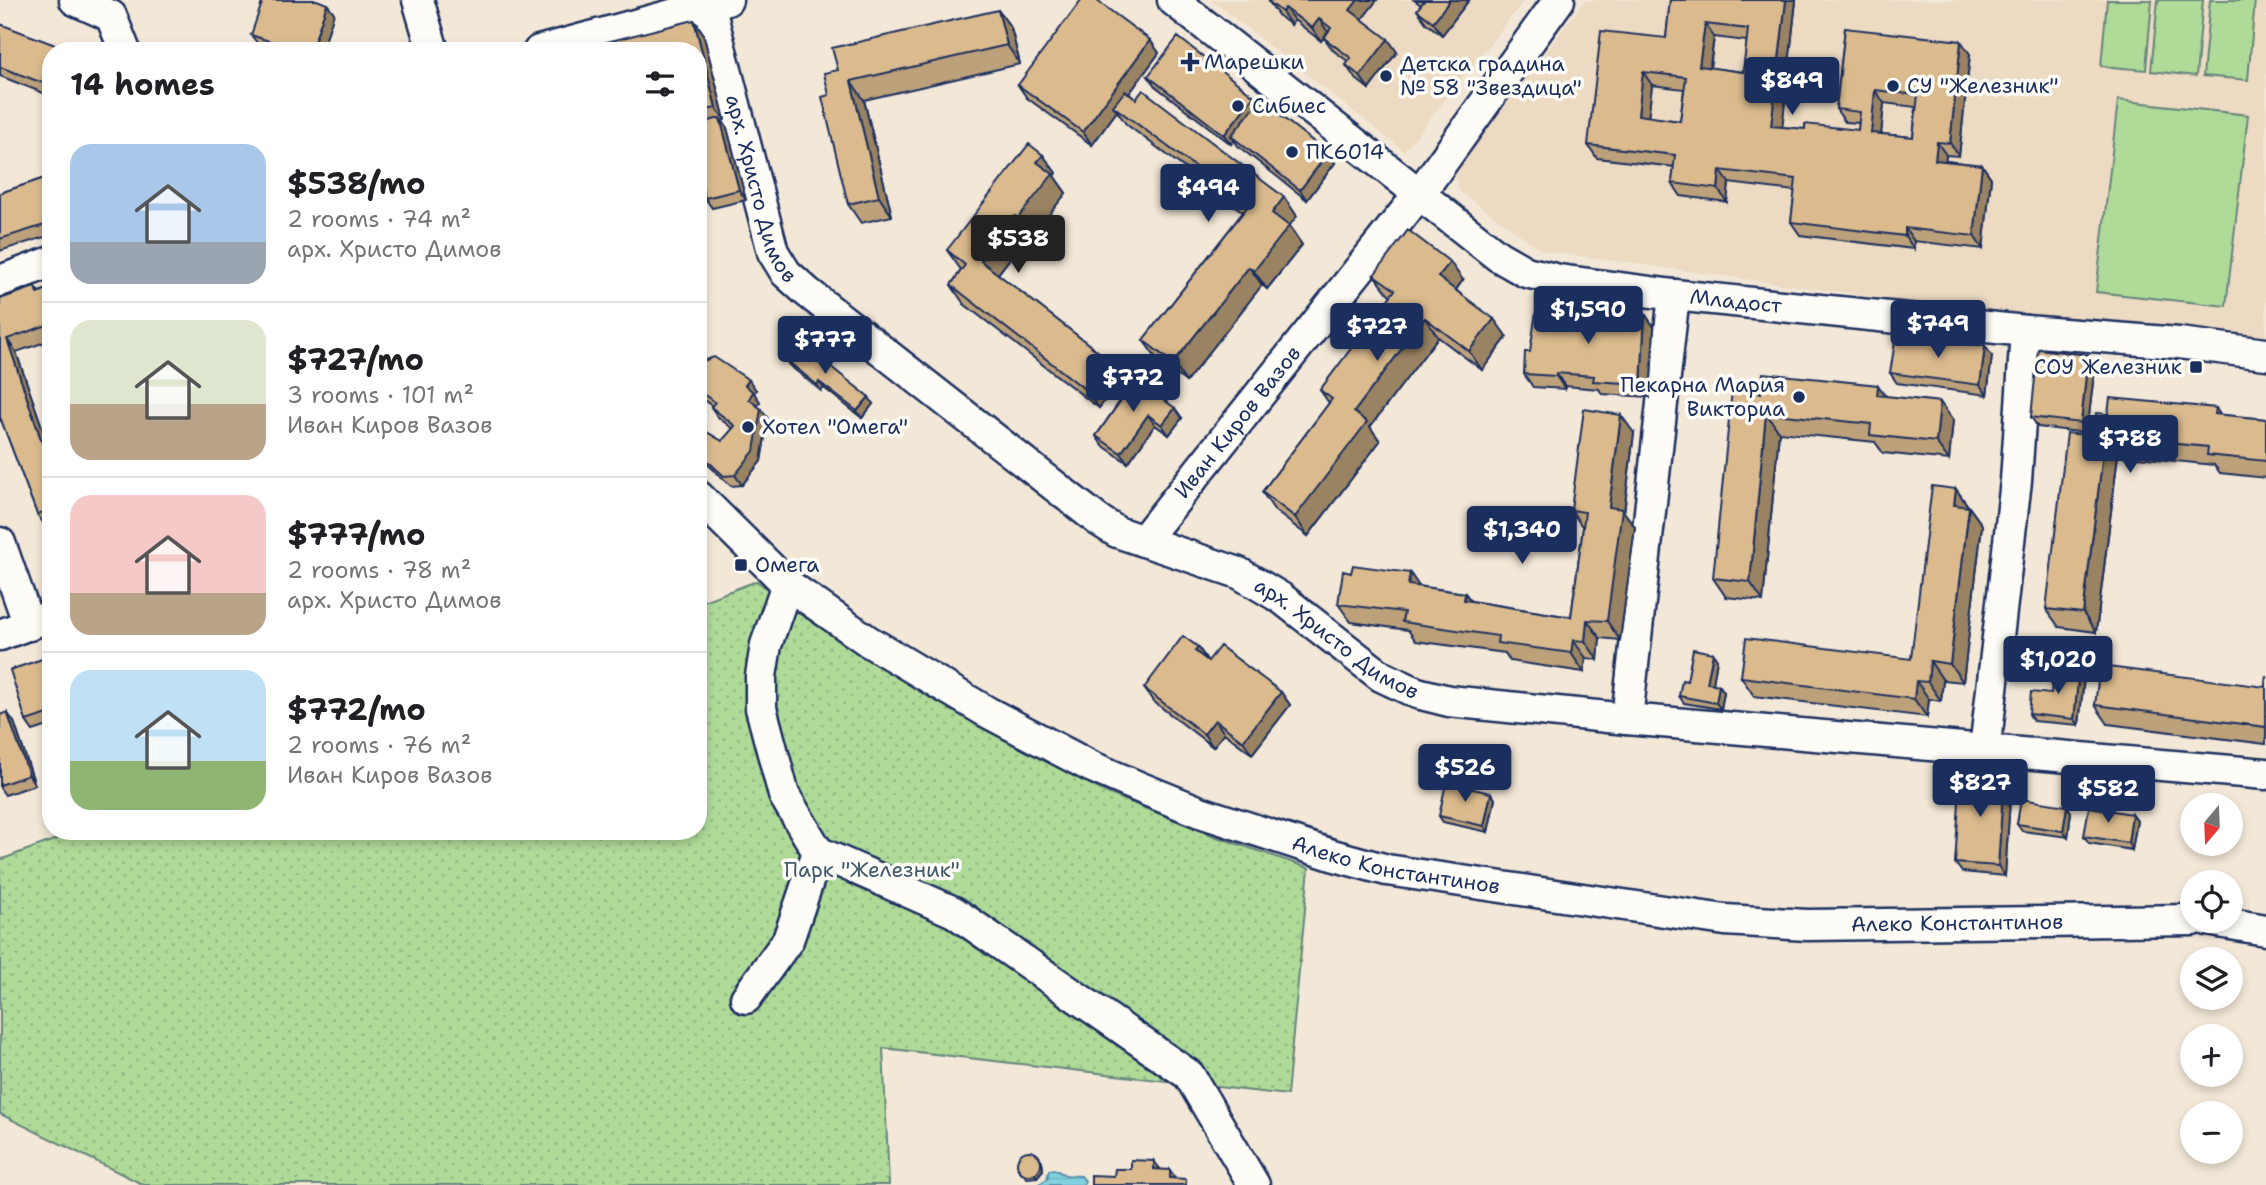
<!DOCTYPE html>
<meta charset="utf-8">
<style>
:root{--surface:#fff;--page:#f6f6f6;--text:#202124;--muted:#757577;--line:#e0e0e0;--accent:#1b2f5e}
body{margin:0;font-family:"Shantell Sans",sans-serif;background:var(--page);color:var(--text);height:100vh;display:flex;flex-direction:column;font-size:26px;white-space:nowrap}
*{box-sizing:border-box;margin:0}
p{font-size:23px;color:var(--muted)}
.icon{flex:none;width:38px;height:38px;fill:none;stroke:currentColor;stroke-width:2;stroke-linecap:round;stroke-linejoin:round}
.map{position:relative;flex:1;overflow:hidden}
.panel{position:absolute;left:42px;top:42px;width:665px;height:798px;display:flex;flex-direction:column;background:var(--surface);border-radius:28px;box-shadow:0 4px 10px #0003}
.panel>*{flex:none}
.needle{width:46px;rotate:199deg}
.controls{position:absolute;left:2180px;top:793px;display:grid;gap:14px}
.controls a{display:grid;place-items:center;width:63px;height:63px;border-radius:50%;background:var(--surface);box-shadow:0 4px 10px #0003;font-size:35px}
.price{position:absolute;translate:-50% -60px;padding:0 16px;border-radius:7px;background:var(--accent);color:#fff;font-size:23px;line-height:46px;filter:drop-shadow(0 2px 4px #0008)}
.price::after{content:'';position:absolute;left:50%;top:42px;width:21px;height:16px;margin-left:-10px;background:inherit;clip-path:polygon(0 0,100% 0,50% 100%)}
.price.selected{background:#222;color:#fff}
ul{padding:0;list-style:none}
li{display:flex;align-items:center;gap:21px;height:175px;padding:0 28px}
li+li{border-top:2px solid var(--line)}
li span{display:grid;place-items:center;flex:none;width:196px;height:140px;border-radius:21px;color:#555}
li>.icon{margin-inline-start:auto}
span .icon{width:84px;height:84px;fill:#fffc;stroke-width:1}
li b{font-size:30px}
h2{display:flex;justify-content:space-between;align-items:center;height:84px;padding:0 28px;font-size:30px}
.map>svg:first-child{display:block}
</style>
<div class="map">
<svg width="2266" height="1185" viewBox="0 0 2266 1185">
<defs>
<pattern id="grass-dots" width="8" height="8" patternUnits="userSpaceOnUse" patternTransform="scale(1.75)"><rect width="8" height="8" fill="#afda98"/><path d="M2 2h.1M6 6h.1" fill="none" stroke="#96bb85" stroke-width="1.8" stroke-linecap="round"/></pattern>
<pattern id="water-rules" width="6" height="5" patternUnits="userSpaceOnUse" patternTransform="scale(1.75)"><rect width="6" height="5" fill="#83d2e1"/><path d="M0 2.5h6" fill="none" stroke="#6aabba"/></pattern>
</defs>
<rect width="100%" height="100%" fill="#f3e8d8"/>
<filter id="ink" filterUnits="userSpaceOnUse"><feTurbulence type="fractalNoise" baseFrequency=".0143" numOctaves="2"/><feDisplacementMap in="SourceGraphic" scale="14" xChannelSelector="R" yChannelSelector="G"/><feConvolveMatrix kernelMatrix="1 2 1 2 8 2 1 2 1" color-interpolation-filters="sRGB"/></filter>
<g filter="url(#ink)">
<path fill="#ecdac2" d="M1211,0H1525L1404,151Z
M1585,0H2266V337L2119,331L1543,251L1459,191L1455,172Z"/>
<path fill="url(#grass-dots)" stroke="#65847b" stroke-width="2" d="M757,581L798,613L930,698L1105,792L1214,836L1309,868L1287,1095L883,1048L889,1185H144L0,1114V860L78,831H698V603Z"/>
<path fill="#afda98" stroke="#65847b" stroke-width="2" d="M2107,0H2152L2146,70L2101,66Z
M2158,0H2203L2196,76L2151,71Z
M2210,0H2255L2248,80L2203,76Z
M2118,100L2248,115L2226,306L2096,292Z"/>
<path fill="url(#water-rules)" stroke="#5991ad" stroke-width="2" d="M1054,1169L1065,1175L1081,1176L1085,1181L1083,1185H1037L1047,1179L1049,1170Z"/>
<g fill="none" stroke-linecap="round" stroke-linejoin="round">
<defs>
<g id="minor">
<path d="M75,0L111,16L125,51"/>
<path d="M418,0L433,51"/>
<path id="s1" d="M708,0L773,252L786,273L807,292L1098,520L1117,532L1239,573L1281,598L1381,676L1417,693L1449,701L1627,719L2266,774"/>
<path id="s2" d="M1173,0L1498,256L1526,272L1559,280L1674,295L2026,331L2179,343L2266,354"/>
<path d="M539,51L727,0"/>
<path d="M0,281L51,262"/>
<path id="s3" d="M698,496L787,584L868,641L987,712L1090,766L1141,788L1200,812L1332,855L1387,870L1725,920L1807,925L2193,920"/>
<path id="s4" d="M1143,541L1420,193L1559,0"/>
<path d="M0,543L29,625"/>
<path d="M0,635L51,616"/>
<path d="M1627,719L1674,295"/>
<path d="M1985,750L2016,481L2026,331"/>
<path d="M818,852L954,912L1189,1075L1254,1185"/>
<path d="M2207,920L2266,930"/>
<path d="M746,998L788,940L818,852L784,795L761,708V676L766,645L787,584"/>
</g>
</defs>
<use href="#minor" stroke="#1b2f5e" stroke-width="35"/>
<use href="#minor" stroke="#fdfcf7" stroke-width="30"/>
</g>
<path fill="#bca17a" stroke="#1b2f5e" stroke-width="2" fill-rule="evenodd" d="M1270,0H1377L1362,19L1397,52L1369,89L1355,78L1346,65L1349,62L1334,51L1324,38L1328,32L1321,41L1294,20L1291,25L1278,15L1269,2Z
M1414,0H1469L1442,35L1426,23L1417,10L1421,5Z
M1670,0H1796L1782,127L1805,129L1858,130L1859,123L1845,122L1836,109L1845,28L1970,54L1959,156L1946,155L1945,161L1982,165L1991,178L1983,249L1914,241V249L1800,235L1791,222L1795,191L1729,183L1727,202L1681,196L1672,183L1674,167L1597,158L1588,145L1666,38ZM1714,37L1747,41L1743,72L1710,68ZM1652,85L1684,89L1680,121L1648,117ZM1884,103L1916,107L1913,137L1881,134Z
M327,4L334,13L322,51H277L258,44L251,35Z
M998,10L1011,28L1020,64L864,100L892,216L861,223L848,204L829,95L838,70Z
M694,20L703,33L725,120L723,121L727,128L746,200L712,208L705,198L698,170V51Z
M0,24L51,51V96L0,76Z
M1150,40L1159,53L1129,94L1297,216L1289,226L1302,245L1267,289L1262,285L1186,382L1156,358L1143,340L1243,212L1126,124L1117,111L1092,145L1027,98L1018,85Z
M1148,76L1258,101L1328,153L1335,163L1307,200L1238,146L1234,140L1231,144L1155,86Z
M1043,155L1056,173L1054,176L1066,193L1031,237L1028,235L998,274L1122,378L1099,408L964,304L951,285L961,270L947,250Z
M51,176V235L0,251V193Z
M1374,275L1463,280L1456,290L1507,337L1482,370L1438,337L1370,427L1380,441L1308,536L1275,511L1262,492L1329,403L1320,390L1391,296L1388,293Z
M35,287L39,292L51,288V340L16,352L51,453V526L46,527L37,514L2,422L0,420V299Z
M1645,314L1654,327L1650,397L1602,394L1599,389L1565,386V389L1533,387L1524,374L1530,352L1599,316Z
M2088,355L2095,365L2087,433L2038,427L2031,417Z
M1992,356L1987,395L1897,383L1890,373Z
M784,358L873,404L862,418L824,388L821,391L789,365Z
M698,363L756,390L754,393L760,402L757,406L768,419L761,461L742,485L731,486L698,455V427L722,441L733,429L718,417L711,407L712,406L698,396Z
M1118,393L1182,418L1169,435L1155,425L1128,463L1102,445L1096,436L1122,398Z
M1761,393L1886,396L1953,420L1949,460L1883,453L1875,442L1779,432L1763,601L1726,597L1713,578Z
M2216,408L2220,415L2266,419V478L2220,473L2214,465L2118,455L2096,632L2059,627L2046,609L2108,414Z
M1634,433L1624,512L1635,527L1620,640L1600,638L1598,660L1586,658L1584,672L1510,661L1505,653L1416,641L1408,630L1351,622L1338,604L1419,586L1465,593L1471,601L1571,617L1583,528L1571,510Z
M1956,489L1982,525L1963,682L1943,680L1941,701L1929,699L1927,717L1754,696L1741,677L1911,659Z
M1198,647L1207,660L1281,692L1290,705L1252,754L1224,733L1213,747L1153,701L1144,688Z
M1713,653L1717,659L1713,684L1719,685L1724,692L1721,709L1684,703L1679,696L1687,681Z
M51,656V725L33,731L26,721Z
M2079,670L2084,677L2079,725L2033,721L2029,714Z
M2266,676V744L2108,724L2095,705L2265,687Z
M0,715L14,722L35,785L5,795L0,788Z
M2011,784L2005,876L1962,872L1955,863Z
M1491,793L1495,799L1488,832L1443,822L1439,816Z
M2067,806L2071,812L2068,837L2022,831L2017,824Z
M2132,814L2137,821L2132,850L2089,843L2084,836Z
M1042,1161L1043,1170L1037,1177L1027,1178L1018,1169Z"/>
<path fill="#998363" stroke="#1b2f5e" stroke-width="2" d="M1358,0H1377L1359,23L1350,10Z
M1450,0H1469L1442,35L1433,22Z
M1786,0H1796L1781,139L1771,126Z
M327,4L334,13L322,51H311Z
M1285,8L1294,20L1291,25L1282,12Z
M998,10L1011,28L1020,64L1007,45Z
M1319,19L1328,32L1321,41L1312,28Z
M694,20L703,33L725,120L716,108Z
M1705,24L1714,37L1708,79L1699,66Z
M1388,39L1397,52L1369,89L1360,76Z
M1150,40L1159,53L1118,109L1113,106L1117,111L1092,145L1083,132Z
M1961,41L1970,54L1959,156L1950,143Z
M1643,72L1652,85L1647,128L1638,115Z
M851,81L864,100L892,216L879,197Z
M1875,90L1884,103L1880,146L1871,133Z
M1254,96L1261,105L1231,136L1234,140L1231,144L1224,135Z
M720,118L727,128L746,200L739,190Z
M1937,142L1946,155L1944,173L1935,160Z
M1328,153L1335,163L1307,200L1300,190Z
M1043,155L1056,173L1054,176L1066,193L1031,237L1018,218L1037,162Z
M1982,165L1991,178L1983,249L1974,236Z
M1720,170L1729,183L1727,202L1718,189Z
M1284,197L1297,216L1289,226L1302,245L1267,289L1254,271L1272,213Z
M1015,216L1028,235L994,279L981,261Z
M1905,228L1914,241V249L1905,236Z
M1450,262L1463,280L1451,296L1438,277Z
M1249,267L1262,285L1186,382L1173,363Z
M1645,314L1654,327L1650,397L1641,384Z
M1425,318L1438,337L1370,427L1380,441L1308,536L1295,517L1354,412Z
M1494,319L1507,337L1482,370L1469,351Z
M7,339L16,352L51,453V463L48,460Z
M1985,346L1992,356L1987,395L1980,385Z
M2088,355L2095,365L2087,433L2081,423Z
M1109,360L1122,378L1099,408L1086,390Z
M1556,373L1565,386V389L1556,376Z
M749,380L756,390L754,393L760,402L756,408L749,399L745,385Z
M819,382L824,388L821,391L817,385Z
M1878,385L1891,403L1877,395Z
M869,397L873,404L862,418L857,411Z
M1940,402L1953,420L1949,460L1936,442Z
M1175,408L1182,418L1169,435L1162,425Z
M761,409L768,419L761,461L742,485L735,475Z
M1766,413L1779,432L1763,601L1750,582Z
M1148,415L1155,425L1128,463L1121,453Z
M1621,415L1634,433L1624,512L1635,527L1620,640L1607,621L1609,507Z
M2105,437L2118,455L2096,632L2083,613Z
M1956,489L1969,508L1954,505Z
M1969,507L1982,525L1963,682L1950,664Z
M1410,573L1423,592L1408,585Z
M1465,593L1478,611L1464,600Z
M1587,620L1600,638L1598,660L1585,641Z
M1573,640L1586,658L1584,672L1571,653Z
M1198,647L1207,660L1195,651Z
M1713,653L1717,659L1712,690L1707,683Z
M1930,661L1943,680L1941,701L1928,682Z
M2079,670L2084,677L2079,725L2074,719Z
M1916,681L1929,699L1927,717L1914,699Z
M1719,685L1724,692L1721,709L1716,703Z
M1281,692L1290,705L1252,754L1243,741Z
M7,712L14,722L35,785L29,775Z
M1215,720L1224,733L1213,747L1204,734Z
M2004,775L2011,784L2005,876L1998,866Z
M1491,793L1495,799L1488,832L1484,826Z
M2067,806L2071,812L2068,837L2063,831Z
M2132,814L2137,821L2132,850L2128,843Z
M1040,1158L1042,1161L1043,1170L1037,1177L1034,1174Z
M1154,1161L1161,1170L1154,1169Z
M1170,1170L1177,1180L1170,1178Z"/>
<path fill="#dbbb8e" stroke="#1b2f5e" stroke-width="2" fill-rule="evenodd" d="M263,0H317L327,4L311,51H299L251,35Z
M1081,0H1096L1150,40L1083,132L1018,85Z
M1270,0H1358L1350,10L1388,39L1360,76L1346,65L1351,58L1324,38L1331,28L1319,19L1312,28L1285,8L1282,12L1269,2Z
M1422,0H1450L1433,22L1417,10L1424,1Z
M1670,0H1786L1771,126L1805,129V124L1858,130L1860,112L1836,109L1845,28L1961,41L1950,143L1937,142L1935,160L1982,165L1974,236L1905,228V236L1791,222L1796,179L1720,170L1718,189L1672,183L1675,155L1588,145L1601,31L1666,38ZM1705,24L1748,29L1743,72L1699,66ZM1643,72L1686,77L1680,121L1638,115ZM1875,90L1918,95L1913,137L1871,133Z
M998,10L1007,45L851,81L879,197L848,204L822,97L829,95L824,73L838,70L832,48Z
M694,20L716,108L698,112V51H583V48Z
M0,24L71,51H51V86L0,67Z
M1178,37L1254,96L1224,135L1148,76Z
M1143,90L1284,197L1272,213L1289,226L1254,271L1249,267L1173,363L1143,340L1248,206L1113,106L1125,91L1136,99Z
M1260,100L1328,153L1300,190L1231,136Z
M720,118L739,190L705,198L698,170V124Z
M1029,144L1043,155L1037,162L1053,174L1018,218L1015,216L981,261L1109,360L1086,390L951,285L965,265L947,250Z
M51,176V223L0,239V193Z
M1408,230L1450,262L1438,277L1494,319L1469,351L1425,318L1354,412L1367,422L1295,517L1262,492L1332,399L1320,390L1395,290L1374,275Z
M35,287L37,293L51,288V326L50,324L7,339L48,460L51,459V510L37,514L0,417V299Z
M1599,311L1645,314L1641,384L1593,381L1594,376L1556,373V376L1524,374L1525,352H1530L1536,312L1599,316Z
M1896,335L1985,346L1980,385L1890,373Z
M798,341L869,397L857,411L819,382L817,385L784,358Z
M2038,349L2088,355L2081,423L2031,417Z
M714,357L749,380L745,385L753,392L749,399L761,409L754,451L735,475L724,476L698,452V427L722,441L735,426L711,407L715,402L698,391V363Z
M1763,373L1878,385L1877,395L1940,402L1936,442L1870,435L1871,424L1766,413L1750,582L1713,578L1732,390L1761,393Z
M1130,376L1175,408L1162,425L1148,415L1121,453L1096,436L1124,396L1118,393Z
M2110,398L2216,408L2215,414L2266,419V461L2207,455L2208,447L2105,437L2083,613L2046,609L2067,433L2094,436L2096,413L2108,414Z
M1584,409L1621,415L1609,507L1622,509L1607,621L1587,620L1585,641L1573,640L1571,653L1497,643L1498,636L1402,622L1404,612L1338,604L1343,571L1351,573L1353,565L1410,573L1408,585L1465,593L1464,600L1571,617L1585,512L1571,510Z
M1932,486L1956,489L1954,505L1969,507L1950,664L1930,661L1928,682L1916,681L1914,699L1741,677L1746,638L1911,659Z
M1183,636L1198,647L1195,651L1208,661L1220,646L1281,692L1243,741L1215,720L1204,734L1144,688Z
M1693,649L1713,653L1707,683L1719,685L1716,703L1679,696L1682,680L1687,681Z
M51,656V713L26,721L10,670Z
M2100,666L2265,687L2266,676V727L2095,705Z
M2053,667L2079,670L2074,719L2029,714L2031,692L2051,694Z
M7,712L29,775L0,785V715Z
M1961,772L2004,775L1998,866L1955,863Z
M1446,783L1491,793L1484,826L1439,816Z
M2021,799L2067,806L2063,831L2017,824Z
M2089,807L2132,814L2128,843L2084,836Z
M1017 1163a12 12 0 1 1 24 0a12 12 0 1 1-24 0Z
M1131,1160L1154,1161V1169L1170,1170V1178L1186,1179V1185H1091V1175L1114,1176L1115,1169H1131Z"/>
</g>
<g fill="#1b2f5e" stroke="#fdfcf7" stroke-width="2.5">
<path d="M1186.5 51.5h7v7h7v7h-7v7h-7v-7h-7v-7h7z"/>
<circle cx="1386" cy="76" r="7"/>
<circle cx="1893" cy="86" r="7"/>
<circle cx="1238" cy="106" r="7"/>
<circle cx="1292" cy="152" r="7"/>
<rect x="2189" y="360" width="14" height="14" rx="3.5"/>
<circle cx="1799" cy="397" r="7"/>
<circle cx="748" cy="427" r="7"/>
<rect x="734" y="558" width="14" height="14" rx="3.5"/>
</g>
<g text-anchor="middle" stroke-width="7" stroke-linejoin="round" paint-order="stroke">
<g font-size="21" fill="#1b2f5e" stroke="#fdfcf7" text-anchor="start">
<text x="1204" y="69">Марешки</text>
<text x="1400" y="71">Детска градина<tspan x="1400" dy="24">№ 58 "Звездица"</tspan></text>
<text x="1907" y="93">СУ "Железник"</text>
<text x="1252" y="113">Сибиес</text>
<text x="1306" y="159">ПК6014</text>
<text x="2182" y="374" text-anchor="end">СОУ Железник</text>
<text x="1785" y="392" text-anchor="end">Пекарна Мария<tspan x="1785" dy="24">Викториа</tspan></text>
<text x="762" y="434">Хотел "Омега"</text>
<text x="755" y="572">Омега</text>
</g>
<g font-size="21" fill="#1b2f5e" stroke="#fdfcf7">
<text dy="7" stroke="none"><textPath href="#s1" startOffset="196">арх. Христо Димов</textPath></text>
<text dy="7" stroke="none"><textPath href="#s2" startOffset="658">Младост</textPath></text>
<text dy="7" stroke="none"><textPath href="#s4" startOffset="152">Иван Киров Вазов</textPath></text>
<text dy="7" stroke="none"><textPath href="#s1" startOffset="952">арх. Христо Димов</textPath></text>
<text dy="7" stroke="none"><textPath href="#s3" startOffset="802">Алеко Константинов</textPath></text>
<text dy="7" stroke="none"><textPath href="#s3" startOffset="1368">Алеко Константинов</textPath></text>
</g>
<g font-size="21" fill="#405a6c" stroke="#fdfcf7">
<text x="872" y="877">Парк "Железник"</text>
</g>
</g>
</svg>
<div class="controls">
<a><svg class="needle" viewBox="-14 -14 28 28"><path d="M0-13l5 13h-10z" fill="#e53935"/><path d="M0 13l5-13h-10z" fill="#757577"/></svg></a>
<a><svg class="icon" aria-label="locate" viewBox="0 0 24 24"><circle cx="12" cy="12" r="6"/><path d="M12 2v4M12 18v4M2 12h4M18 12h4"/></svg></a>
<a><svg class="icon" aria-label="layers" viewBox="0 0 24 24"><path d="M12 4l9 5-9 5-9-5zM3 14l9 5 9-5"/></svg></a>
<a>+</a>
<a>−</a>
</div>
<b class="price" style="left:1792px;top:117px">$849</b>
<b class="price" style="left:1208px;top:224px">$494</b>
<b class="price selected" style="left:1018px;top:275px">$538</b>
<b class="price" style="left:1588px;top:346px">$1,590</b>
<b class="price" style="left:1938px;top:360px">$749</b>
<b class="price" style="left:1377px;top:363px">$727</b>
<b class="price" style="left:825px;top:376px">$777</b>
<b class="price" style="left:1133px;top:414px">$772</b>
<b class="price" style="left:2130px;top:475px">$788</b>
<b class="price" style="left:1522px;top:566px">$1,340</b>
<b class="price" style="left:2058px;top:696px">$1,020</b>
<b class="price" style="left:1465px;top:804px">$526</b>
<b class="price" style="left:1980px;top:819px">$827</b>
<b class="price" style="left:2108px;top:825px">$582</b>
<section class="panel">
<h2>14 homes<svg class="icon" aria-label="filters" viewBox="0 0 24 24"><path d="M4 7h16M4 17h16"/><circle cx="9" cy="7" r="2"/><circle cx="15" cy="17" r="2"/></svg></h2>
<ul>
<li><span style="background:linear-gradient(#a9c7e8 70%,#9aa5b1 0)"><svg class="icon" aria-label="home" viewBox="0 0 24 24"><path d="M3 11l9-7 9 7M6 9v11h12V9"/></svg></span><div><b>$538/mo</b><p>2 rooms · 74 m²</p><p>арх. Христо Димов</p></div></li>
<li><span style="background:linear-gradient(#dfe7d0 60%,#b9a48a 0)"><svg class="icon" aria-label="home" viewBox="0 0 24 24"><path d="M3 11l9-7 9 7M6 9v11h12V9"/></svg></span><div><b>$727/mo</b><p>3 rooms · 101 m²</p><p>Иван Киров Вазов</p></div></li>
<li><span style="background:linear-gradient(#f6c9c9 70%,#b9a48a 0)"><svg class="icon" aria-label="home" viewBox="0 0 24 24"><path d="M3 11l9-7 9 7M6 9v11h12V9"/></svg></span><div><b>$777/mo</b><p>2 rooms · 78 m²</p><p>арх. Христо Димов</p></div></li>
<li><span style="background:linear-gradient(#bfe0f5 65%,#8fb573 0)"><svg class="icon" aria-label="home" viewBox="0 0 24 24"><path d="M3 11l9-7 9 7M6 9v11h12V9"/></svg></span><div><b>$772/mo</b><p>2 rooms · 76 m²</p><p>Иван Киров Вазов</p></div></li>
</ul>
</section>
</div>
